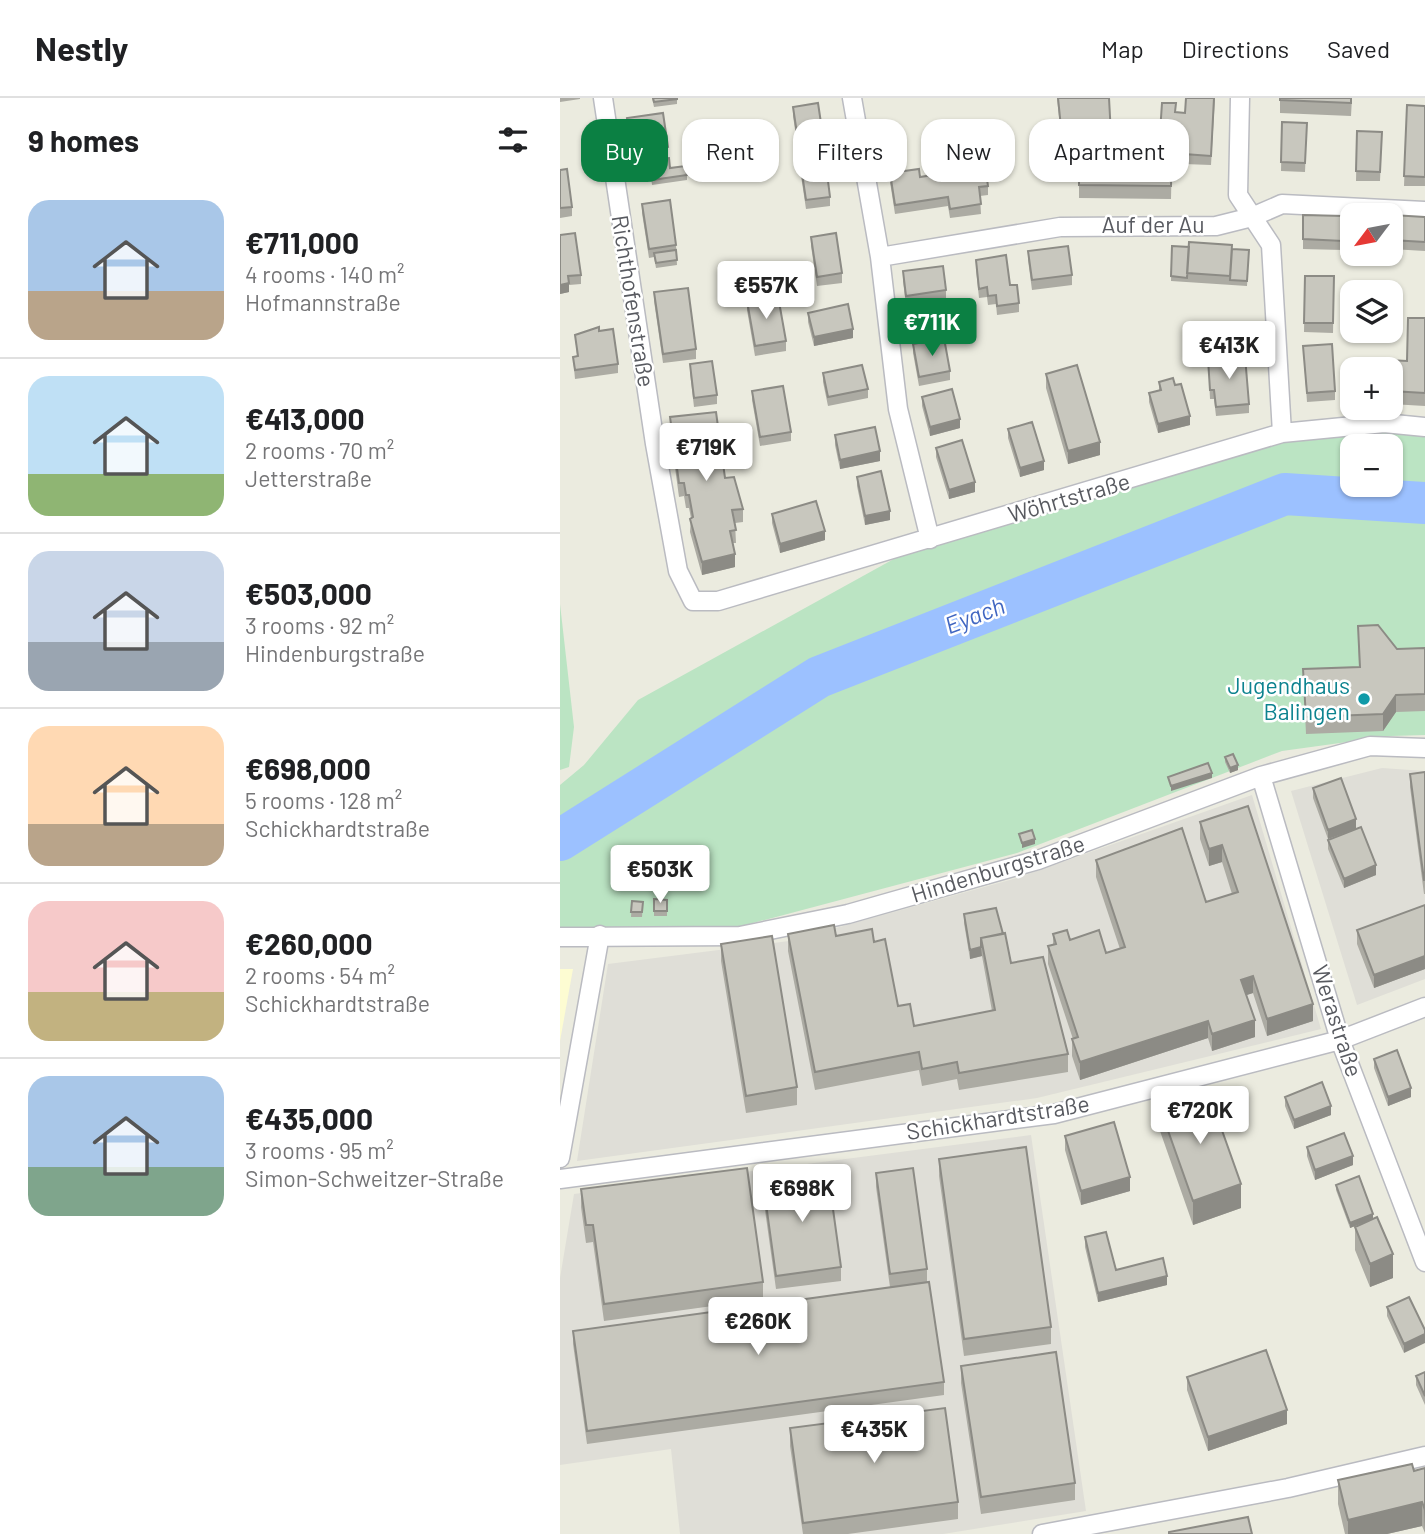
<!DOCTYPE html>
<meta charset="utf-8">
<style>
:root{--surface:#fff;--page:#f2f2f2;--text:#202124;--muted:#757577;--line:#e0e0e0;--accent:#0b8043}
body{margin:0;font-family:Barlow,sans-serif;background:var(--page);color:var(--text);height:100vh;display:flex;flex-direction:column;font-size:26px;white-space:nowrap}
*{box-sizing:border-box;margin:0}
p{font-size:23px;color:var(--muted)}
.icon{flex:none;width:38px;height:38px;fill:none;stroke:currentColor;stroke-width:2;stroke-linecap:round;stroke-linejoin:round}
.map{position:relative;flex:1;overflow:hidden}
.sheet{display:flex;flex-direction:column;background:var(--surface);width:560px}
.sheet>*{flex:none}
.banner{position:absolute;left:21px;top:21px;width:665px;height:63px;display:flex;gap:14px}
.needle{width:46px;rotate:238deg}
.fabs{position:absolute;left:780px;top:105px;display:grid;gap:14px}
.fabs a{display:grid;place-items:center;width:63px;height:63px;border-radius:14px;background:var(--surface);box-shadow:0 2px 5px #0004;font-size:35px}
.price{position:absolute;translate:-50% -60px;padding:0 16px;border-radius:7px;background:#fff;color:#222;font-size:23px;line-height:46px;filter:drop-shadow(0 2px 4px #0008)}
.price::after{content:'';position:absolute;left:50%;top:42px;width:21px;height:16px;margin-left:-10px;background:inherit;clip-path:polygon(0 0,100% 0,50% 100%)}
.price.selected{background:var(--accent);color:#fff}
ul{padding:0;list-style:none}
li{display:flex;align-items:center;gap:21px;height:175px;padding:0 28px}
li+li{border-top:2px solid var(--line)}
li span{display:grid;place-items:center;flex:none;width:196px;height:140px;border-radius:21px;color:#555}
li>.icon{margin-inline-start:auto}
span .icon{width:84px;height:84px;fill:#fffc;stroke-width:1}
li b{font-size:30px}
h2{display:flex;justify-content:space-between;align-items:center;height:84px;padding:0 28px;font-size:30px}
.pill{padding:0 24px;border-radius:21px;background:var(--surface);box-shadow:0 2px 5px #0004;font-size:24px;line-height:63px}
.pill.selected{background:var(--accent);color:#fff}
header{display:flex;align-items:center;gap:42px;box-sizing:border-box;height:98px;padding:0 35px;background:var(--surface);border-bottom:2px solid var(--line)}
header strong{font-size:33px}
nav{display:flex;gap:38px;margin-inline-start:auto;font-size:24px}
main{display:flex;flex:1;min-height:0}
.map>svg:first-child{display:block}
</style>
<header>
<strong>Nestly</strong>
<nav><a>Map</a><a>Directions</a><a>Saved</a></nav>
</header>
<main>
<section class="sheet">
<h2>9 homes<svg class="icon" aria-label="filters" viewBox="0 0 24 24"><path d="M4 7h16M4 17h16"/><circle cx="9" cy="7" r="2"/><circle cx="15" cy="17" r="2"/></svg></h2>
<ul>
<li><span style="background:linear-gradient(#a9c7e8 65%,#b9a48a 0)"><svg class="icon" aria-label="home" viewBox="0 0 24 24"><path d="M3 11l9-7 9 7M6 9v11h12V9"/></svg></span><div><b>€711,000</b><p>4 rooms · 140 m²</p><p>Hofmannstraße</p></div></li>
<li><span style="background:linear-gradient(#bfe0f5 70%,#8fb573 0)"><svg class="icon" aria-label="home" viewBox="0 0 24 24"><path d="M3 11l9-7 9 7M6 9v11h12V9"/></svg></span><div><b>€413,000</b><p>2 rooms · 70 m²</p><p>Jetterstraße</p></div></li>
<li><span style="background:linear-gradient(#c9d6e8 65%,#9aa5b1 0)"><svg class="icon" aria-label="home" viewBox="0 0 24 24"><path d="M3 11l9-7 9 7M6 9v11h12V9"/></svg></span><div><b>€503,000</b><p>3 rooms · 92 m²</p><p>Hindenburgstraße</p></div></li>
<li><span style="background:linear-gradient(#ffd9b3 70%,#b9a48a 0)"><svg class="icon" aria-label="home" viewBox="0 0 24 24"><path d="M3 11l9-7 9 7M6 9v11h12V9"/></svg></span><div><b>€698,000</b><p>5 rooms · 128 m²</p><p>Schickhardtstraße</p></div></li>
<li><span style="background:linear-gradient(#f6c9c9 65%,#c2b280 0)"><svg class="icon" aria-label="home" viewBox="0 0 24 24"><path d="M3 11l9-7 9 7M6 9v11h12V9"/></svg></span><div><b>€260,000</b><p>2 rooms · 54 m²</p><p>Schickhardtstraße</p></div></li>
<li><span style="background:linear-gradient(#a9c7e8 65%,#7fa58c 0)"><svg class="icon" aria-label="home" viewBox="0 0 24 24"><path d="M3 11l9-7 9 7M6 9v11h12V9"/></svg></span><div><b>€435,000</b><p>3 rooms · 95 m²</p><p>Simon-Schweitzer-Straße</p></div></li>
</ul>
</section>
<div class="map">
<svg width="865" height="1436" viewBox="0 0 865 1436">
<rect width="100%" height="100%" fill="#ebebdf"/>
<path fill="#fdfcd2" d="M0,871H13L0,943Z"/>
<path fill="#dfded7" d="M822,670L865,673V881L797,907L731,693Z
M692,697L761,931L477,1000L17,1063L48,866L229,843L457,780Z
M471,1037L526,1413L383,1436H120L111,1351L0,1367V1180L14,1096Z"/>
<path fill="#bbe4c3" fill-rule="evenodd" d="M865,329V637L831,638L722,653L457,755L178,829L0,832V687L24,667L78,602L370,441L722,335ZM793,348H831V387H793Z
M0,506L14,629L9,669L0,672Z"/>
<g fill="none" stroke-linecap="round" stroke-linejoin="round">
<path stroke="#9cc1ff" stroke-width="42" d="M0,742L259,579L725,396L865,405"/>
<defs>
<path id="street" d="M43,0L95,346L118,473L133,503H158L722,335L824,325L865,329
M292,0L320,159L338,311L370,441
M680,0L678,97L711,147L722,335
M320,159L500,129L656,128L692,119L722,106L865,113
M701,678L780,942L865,1164
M0,839L180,838L288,816L478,762L701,678L810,648L865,650
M0,1060L40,837
M0,1081L494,1016L780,942L865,909
M482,1436L728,1390L865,1358"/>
</defs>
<use href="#street" stroke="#babbc1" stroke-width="21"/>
<use href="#street" stroke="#fff" stroke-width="18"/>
</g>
<path fill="#acaba3" d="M0,0H20V1L0,4Z
M92,0H117V6L94,9Z
M497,0H549L551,47L502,48Z
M655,0L651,67L624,66L625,46L600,45V35L616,14L625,15Z
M720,0H792L791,18L720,15Z
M847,7L865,8V88H844Z
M233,9L264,45V54L239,58L233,18Z
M67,20L108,49V58L72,63L67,29Z
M722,24L747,25L745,74L721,73Z
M797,33L822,34L820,83H796Z
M519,54L612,55L611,101L519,100Z
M89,62L127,77V82L92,87Z
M240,62L270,99V108L246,111L240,71Z
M0,72L12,109V118L0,120Z
M330,75L360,79L417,76L428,88V97L420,98L421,116L390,120L388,108L335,116L330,84Z
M82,106L116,147L117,167L96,170L94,159L89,160L82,115Z
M743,117L784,118L783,152L743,151Z
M865,119V153L831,151V130Z
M15,135L21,177V186L9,187V194L0,196Z
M251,139L282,175V185L257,188L251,148Z
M612,148L689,152L687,188L611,183Z
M468,153L512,177V187L472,192L468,162Z
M416,162L450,187L459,205V214L437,217L436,206L428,207L427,199L419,200L416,171Z
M343,173L386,192V201L346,207L343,183Z
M745,178H774L773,235L744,234Z
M94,194L136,251V261L103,265L94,203Z
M187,203L226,243V253L195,258L187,212Z
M248,215L293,240L254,248L248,224Z
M865,220V308L831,306V271L847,263Z
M39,233L58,266V275L15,281L13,259L17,258L15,237Z
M353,246L390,273V282L359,288L353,255Z
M743,248L775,293V302L747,304Z
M648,261L689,306V315L656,318L654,301H650Z
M130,266L157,297V306L134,309L130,275Z
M263,275L308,291V300L268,308L263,284Z
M486,276L540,357L508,366L486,290Z
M599,284L615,287L630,327L598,335L589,304V295L599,292Z
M192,293L231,334V343L200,348L192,302Z
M362,299L400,330L370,338L362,308Z
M110,319L165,380L183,411V424L175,425L176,445H173L175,469L142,477L130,434L131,420L129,410H126L124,398L119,399L110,333Z
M448,331L484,372L460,379L448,340Z
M275,337L320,363L280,371L275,347Z
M376,350L415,394L389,401L376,359Z
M297,379L330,422L305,427L297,388Z
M212,416L265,442L220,455L212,425Z
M798,528L837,551L865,550V613L836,614L823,633L746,636L743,571L799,569Z
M665,659L678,672L670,675L665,664Z
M865,674V796H864L850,689V676Z
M753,690L796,730L816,777L784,790L768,751V742L792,732L768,741L753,700Z
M688,708L753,923L707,938L693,895L686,897L695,939L652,953L648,940L520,982L512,958V941H513L488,866V848L493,847V836L546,855L560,851L536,779V762L646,804L672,796L662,764L649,768L640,741V724Z
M94,801L107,802V818H94Z
M72,803L83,804L82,819H71Z
M865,807V871L814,890L797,846V832Z
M404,816L451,865L508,956V974L399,992L397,981L362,988L359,972L255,992L228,853V836L276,838L314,844L338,908L354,928L432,913L422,858L410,861L404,825Z
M161,846L237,989V1007L186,1015L161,863Z
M814,961L851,999L828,1008L814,970Z
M725,999L771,1017L734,1031L725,1008Z
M600,1010L681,1110L633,1127L600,1033Z
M505,1038L570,1093L521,1107L505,1052Z
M747,1049L793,1067L755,1082L747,1058Z
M379,1061L491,1229V1246L404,1258L379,1078Z
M316,1075L367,1171V1184L384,1284V1297L27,1346L13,1246V1233L330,1189L316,1089Z
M203,1084L281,1169V1183L216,1191L203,1098Z
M776,1087L813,1121L790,1130L776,1092Z
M21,1091L203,1184V1201L44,1223L33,1144L26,1145L21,1109Z
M795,1129L833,1180L810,1189L795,1152Z
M525,1139L556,1172L607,1187L538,1204L525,1149Z
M849,1199L844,1255L827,1218V1209Z
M401,1268L515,1385V1402L421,1416L401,1285Z
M865,1274V1307L856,1287V1278Z
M627,1279L727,1326L648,1353L627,1292Z
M230,1330L398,1404V1421L288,1436H243L230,1348Z
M865,1370V1435L862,1428L827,1436H785L778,1406V1382L854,1373Z"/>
<path fill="#8c8b85" d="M9,185V194L0,196V187Z
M293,231V240L254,248V239Z
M630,318V327L598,335V326Z
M400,321V330L370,338V329Z
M540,344V357L508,366V353Z
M320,353V363L280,371V362Z
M484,363V372L460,379V370Z
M415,384V394L389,401V392Z
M330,413V422L305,427V418Z
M265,433V442L220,455V446Z
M175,456V469L142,477V464Z
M836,597V614L823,633V616Z
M678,667V672L670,675V670Z
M652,675V680L611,693V688Z
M796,721V731L768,741V732Z
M475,741V746L462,750V745Z
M662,747V764L649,768V751Z
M816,767V777L784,790V781Z
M421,849L422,858L410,861V852Z
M865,858V871L814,890V877Z
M693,878V895L681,899V882Z
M753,906V923L707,938V921Z
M695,922V939L652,953V936Z
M648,923V940L520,982V964Z
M851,990V999L828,1008V999Z
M771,1008V1017L734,1031V1022Z
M793,1058V1067L755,1082V1072Z
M570,1079V1093L521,1107V1093Z
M681,1086V1110L633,1127V1103Z
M813,1116V1121L790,1130V1125Z
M833,1156V1180L810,1189V1166Z
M607,1178V1187L538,1204V1195Z
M865,1236V1245L844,1255V1246Z
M727,1312V1326L648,1353V1339Z
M862,1404V1428L827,1436H788V1422Z
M864,1412H865L864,1435Z"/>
<path fill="#c8c7be" stroke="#8c8b85" stroke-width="2" d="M93,0H117V1L94,4Z
M498,0H549L551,37L502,39Z
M626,0H654L651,58L624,56L625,37L600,35L602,5H616L615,14L625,15Z
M720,0H791V5L720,2Z
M258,5L264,45L239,49L233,9Z
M847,7L865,8V79L844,78Z
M103,15L108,49L72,54L67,20Z
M722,24L747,25L745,65L721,64Z
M797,33L822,34L820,74L796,73Z
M519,54L612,55L611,88L519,87Z
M265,59L270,99L246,102L240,62Z
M109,60L110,70L125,68L127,77L92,82L89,62Z
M416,70L417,76L426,74L428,88L419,89L421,106L390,111L388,99L335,107L330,75L359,71L360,79Z
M7,71L12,109L0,110V72Z
M110,102L116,147L89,151L82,106Z
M743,117L784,118L783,143L743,141Z
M832,117L865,119V144L831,142Z
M15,135L21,177L8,178L9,185L0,187V137Z
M276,135L282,175L257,179L251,139Z
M629,144L672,147L670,178L627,175Z
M508,148L512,177L472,182L468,153Z
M612,148L629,149L627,180L611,178Z
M672,151L689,152L687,183L670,182Z
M116,152L117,162L96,165L94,155Z
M446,157L450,187H457L459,205L437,208L436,197L428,198L427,189L419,191L416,162Z
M383,168L386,192L346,198L343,173Z
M745,178H774L773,225H744Z
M128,190L136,251L103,256L94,194Z
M218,198L226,243L195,248L187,203Z
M288,206L293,231L254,239L248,215Z
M848,220H865V295L831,293V271H829V262L847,263Z
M39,229V233L53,231L58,266L15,272L13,259L18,258L15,237Z
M384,240L390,273L359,279L353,246Z
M772,246L775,293L747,295L743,248Z
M685,258L689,306L656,309L654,292H650L648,261Z
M152,263L157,297L134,300L130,266Z
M302,267L308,291L268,299L263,275Z
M517,267L540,344L508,353L486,276Z
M613,280L615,287L621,286L630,318L598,326L589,295L601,292L599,284Z
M223,288L231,334L200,339L192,293Z
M392,291L400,321L370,329L362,299Z
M156,314L165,380L174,379L183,411L172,412L176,432L170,433L175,456L142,464L130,421L133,419L129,397H126L124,385H119L110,319Z
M472,324L484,363L460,370L448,331Z
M315,329L320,353L280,362L275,337Z
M402,342L415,384L389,392L376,350Z
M321,373L330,413L305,418L297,379Z
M256,403L265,433L220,446L212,416Z
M818,527L837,551L865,550V596L836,597L823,616L746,619L743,571L800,569L798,528Z
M673,656L678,667L670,670L665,659Z
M648,665L652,675L611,688L608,679Z
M865,674V782H864L850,676Z
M781,680L796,721L768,732L753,690Z
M688,708L753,906L707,921L693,878L681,882L695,922L652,936L648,923L520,964L512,941L518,939L488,848L496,846L493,836L507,832L510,842L539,832L546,855L565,849L536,762L622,730L646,804L678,794L662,747L649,751L640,724Z
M801,729L816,767L784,781L768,742Z
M472,732L475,741L462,745L459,736Z
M94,801L107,802V813H94Z
M72,803L83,804L82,814H71Z
M865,807V858L814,877L797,832Z
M436,810L443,836L421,840V849L410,852L404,816Z
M274,827L276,838L312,831L314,844L325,841L338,908L350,906L354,928L435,912L421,840L445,835L451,865L483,859L508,956L399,975L397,964L362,971L359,954L255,974L228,836Z
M212,838L237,989L186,998L161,846Z
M837,952L851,990L828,999L814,961Z
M762,984L771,1008L734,1022L725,999Z
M648,993L681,1086L633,1103L600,1010Z
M554,1024L570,1079L521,1093L505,1038Z
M784,1035L793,1058L755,1072L747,1049Z
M466,1049L491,1229L404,1241L379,1061Z
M187,1070L203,1184L44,1206L33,1127H26L21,1091Z
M353,1070L367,1171L330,1176L316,1075Z
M268,1075L281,1169L216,1178L203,1084Z
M799,1078L813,1116L790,1125L776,1087Z
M817,1119L833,1156L810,1166L795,1129Z
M546,1134L556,1172L603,1160L607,1178L538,1195L525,1139Z
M369,1184L384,1284L27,1333L13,1233Z
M849,1199L865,1232V1236L844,1246L827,1209Z
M706,1252L727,1312L648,1339L627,1279Z
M496,1254L515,1385L421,1399L401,1268Z
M865,1274V1298L856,1278Z
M385,1310L398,1404L243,1425L230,1330Z
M852,1366L854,1373L865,1370V1412L862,1404L788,1422L778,1382Z
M688,1419L692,1436H609V1434Z"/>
<circle fill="#0f9aa8" stroke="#fff" stroke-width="2.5" cx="804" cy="601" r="7"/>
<g text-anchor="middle" stroke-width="5" stroke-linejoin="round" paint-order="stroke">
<g font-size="23" fill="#585a60" stroke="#fff">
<text x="593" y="135">Auf der Au</text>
<text transform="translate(73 203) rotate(81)" y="8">Richthofenstraße</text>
<text transform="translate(509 400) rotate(-16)" y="8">Wöhrtstraße</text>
<text transform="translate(438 771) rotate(-17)" y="8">Hindenburgstraße</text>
<text transform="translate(777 923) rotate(72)" y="8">Werastraße</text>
<text transform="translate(438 1020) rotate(-9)" y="8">Schickhardtstraße</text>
</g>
<g font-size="23" fill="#0d838f" stroke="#fff" text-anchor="end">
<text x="790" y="596">Jugendhaus<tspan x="790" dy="26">Balingen</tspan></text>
</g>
<g font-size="24" font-style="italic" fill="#4066c1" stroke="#fff">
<text transform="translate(415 518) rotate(-21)" y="8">Eyach</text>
</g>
</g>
</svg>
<div class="fabs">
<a><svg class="needle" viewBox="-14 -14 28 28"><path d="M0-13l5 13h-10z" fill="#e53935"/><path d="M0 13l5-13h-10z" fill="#757577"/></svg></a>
<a><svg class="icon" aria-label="layers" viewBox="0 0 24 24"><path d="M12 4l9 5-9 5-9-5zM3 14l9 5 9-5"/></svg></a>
<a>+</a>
<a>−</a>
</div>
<b class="price" style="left:206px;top:223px">€557K</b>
<b class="price selected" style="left:372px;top:260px">€711K</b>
<b class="price" style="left:669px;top:283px">€413K</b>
<b class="price" style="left:146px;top:385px">€719K</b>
<b class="price" style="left:100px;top:807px">€503K</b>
<b class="price" style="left:640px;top:1048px">€720K</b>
<b class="price" style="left:242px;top:1126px">€698K</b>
<b class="price" style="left:198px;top:1259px">€260K</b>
<b class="price" style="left:314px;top:1367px">€435K</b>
<div class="banner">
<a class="pill selected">Buy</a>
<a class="pill">Rent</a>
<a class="pill">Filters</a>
<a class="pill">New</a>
<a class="pill">Apartment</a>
</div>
</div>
</main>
